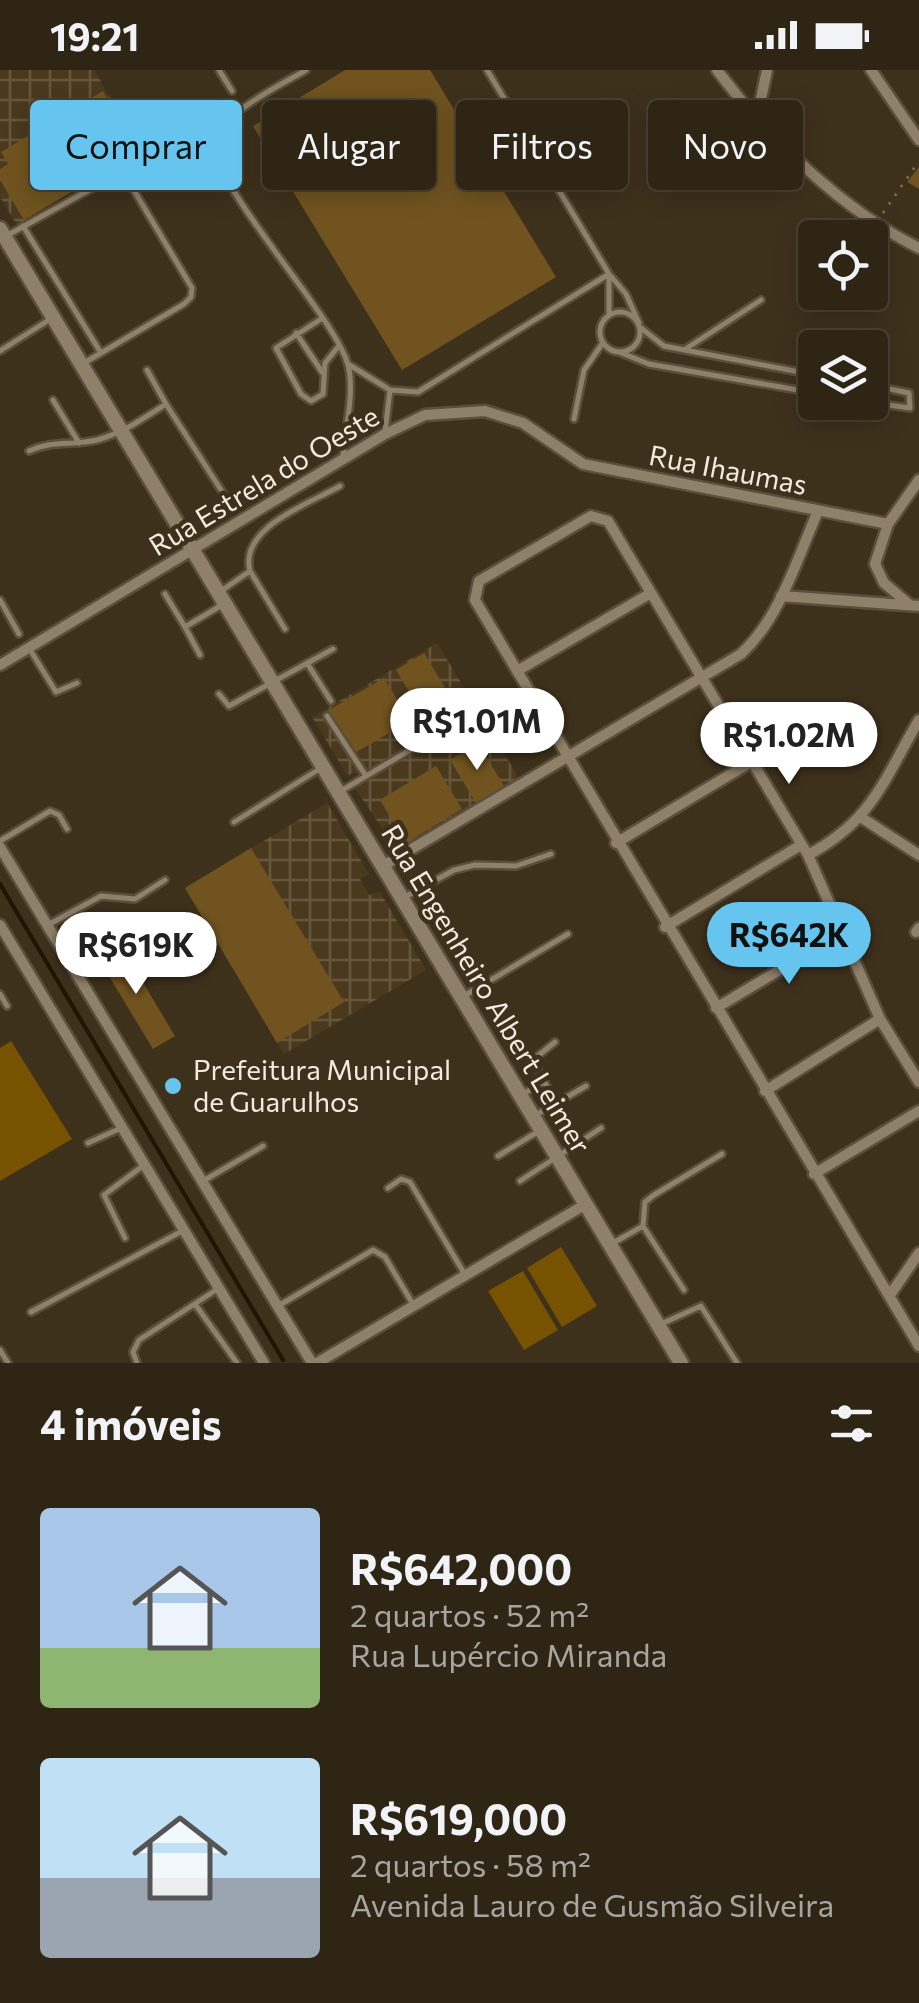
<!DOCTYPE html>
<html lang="pt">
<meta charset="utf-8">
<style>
:root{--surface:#2e2515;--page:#3a3122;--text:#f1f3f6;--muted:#a7a5a0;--line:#494234;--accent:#65c5ee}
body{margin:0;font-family:Commissioner,sans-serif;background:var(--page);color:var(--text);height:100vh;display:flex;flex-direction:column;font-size:38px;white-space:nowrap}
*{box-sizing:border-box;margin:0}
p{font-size:32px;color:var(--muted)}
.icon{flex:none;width:55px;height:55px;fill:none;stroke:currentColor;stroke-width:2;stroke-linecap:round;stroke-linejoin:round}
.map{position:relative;height:1293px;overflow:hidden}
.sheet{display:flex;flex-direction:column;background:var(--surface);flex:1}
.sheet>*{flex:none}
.top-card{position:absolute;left:30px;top:30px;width:860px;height:90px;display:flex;gap:20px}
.fabs{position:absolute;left:798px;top:150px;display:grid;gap:20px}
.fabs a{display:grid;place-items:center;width:90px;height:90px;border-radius:10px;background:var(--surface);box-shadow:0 5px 25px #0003,0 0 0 2px var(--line);font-size:50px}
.price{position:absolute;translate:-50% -85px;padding:0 22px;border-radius:35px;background:#fff;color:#222;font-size:32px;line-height:65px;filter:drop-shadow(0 2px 5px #0008)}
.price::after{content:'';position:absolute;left:50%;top:60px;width:30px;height:22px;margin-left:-15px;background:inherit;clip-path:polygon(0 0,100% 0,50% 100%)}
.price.on{background:var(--accent);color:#111}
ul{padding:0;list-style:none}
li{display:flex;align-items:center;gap:30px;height:250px;padding:0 40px}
li span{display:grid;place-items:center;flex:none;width:280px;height:200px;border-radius:10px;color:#555}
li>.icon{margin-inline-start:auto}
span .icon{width:120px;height:120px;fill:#fffc;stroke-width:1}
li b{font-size:42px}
h2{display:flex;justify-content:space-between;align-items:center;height:120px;padding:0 40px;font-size:42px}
.pill{padding:0 35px;border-radius:10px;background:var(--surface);box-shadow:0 5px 25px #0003,0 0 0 2px var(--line);font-size:35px;line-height:90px}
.pill.on{background:var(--accent);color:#111}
.status{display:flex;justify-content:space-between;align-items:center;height:70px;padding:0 50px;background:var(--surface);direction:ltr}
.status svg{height:28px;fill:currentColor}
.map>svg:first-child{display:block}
</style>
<div class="status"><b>19:21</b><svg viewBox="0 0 49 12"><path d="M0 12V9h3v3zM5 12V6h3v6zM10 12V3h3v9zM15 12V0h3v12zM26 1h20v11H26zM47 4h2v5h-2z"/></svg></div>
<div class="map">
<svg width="919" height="1293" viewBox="0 0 919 1293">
<defs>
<pattern id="industrial-grid" width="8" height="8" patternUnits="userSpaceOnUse" patternTransform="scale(2.5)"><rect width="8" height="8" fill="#4a391d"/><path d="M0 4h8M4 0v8" fill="none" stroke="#65563d"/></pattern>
</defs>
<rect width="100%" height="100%" fill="#3e311c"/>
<path fill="url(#industrial-grid)" d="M0,0H94L141,79L17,155L0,127Z
M437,573L519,708L407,777L395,778L355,718L363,712L358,703L347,705L312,647Z
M327,733L369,804L360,809L369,825L380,822L426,900L284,984L185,818Z"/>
<path fill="#765201" d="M11,971L72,1069L0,1111V978Z
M561,1177L597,1236L562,1257L527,1198Z
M523,1201L558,1260L524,1280L488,1221Z"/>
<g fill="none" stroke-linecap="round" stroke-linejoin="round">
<path stroke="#201402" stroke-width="4" d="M0,814L283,1290"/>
</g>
<path fill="#70531f" d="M345,0H430L556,207L402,300L253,56Z
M103,21L140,81L24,150L0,110V99L8,94L1,82Z
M919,97V119L907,112Z
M424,583L450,626L422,643L396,600Z
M384,608L410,651L353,684L327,641Z
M478,673L504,716L476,733L450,690Z
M436,696L462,739L406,773L380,730Z
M251,778L344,932L277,973L185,818Z
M120,874L175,966L153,979L98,888Z"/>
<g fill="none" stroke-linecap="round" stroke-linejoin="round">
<defs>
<path id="lane" d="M219,0L232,21
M306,0C283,14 223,42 216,70C206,111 335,245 348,295C355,323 345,359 343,387
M487,0L609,204L626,224L639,253
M23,156L101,283
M8,165L118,104L126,107L192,218L191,227L184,234L84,293
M600 262a20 20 0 1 1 40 0a20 20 0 1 1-40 0Z
M609,244V207
M321,249L276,278L301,324L311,331L323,324L325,293L338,277
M641,258L664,276L815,305
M296,263L322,302
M687,278L761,230
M0,281L52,248
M619,282L649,294L815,323
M348,294L390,320L418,322L609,204
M147,300L166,334
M53,330L79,373
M867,332L910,338L909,323L870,315
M574,349L584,300L602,274
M385,362L390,320
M29,381C52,370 71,376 97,370C123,363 144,348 166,334L230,434
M250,501L285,559
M221,521L250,501C239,457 309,434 340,416
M165,524L185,557
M0,530L19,564
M29,578L56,622L77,613
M200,585L185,557L222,535
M307,593L331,631
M219,624L229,636L333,579
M327,646L366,706
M341,721L464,648
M234,752L321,698
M0,771L50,741L59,745L67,759
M405,827L454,800L475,795L516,796L551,784
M48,855L101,826L135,829L165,810
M0,924L7,936
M464,926L568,864
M555,972L533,990L556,1034
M523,1024L543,1012
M536,1045L586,1016
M88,1073L121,1058
M498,1086L539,1061
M203,1111L263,1076
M520,1111L601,1058
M388,1118L401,1109L410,1112L464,1203
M643,1156L684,1220
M125,1168L104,1125L144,1095
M613,1173L643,1156L645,1132L654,1125L722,1084
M195,1234L237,1293
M278,1236L373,1180L385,1187L414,1236
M31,1242L184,1160
M661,1254L701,1236L737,1293
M0,1280L8,1293
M137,1293L133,1282L139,1270L219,1218"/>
<path id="street" d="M717,0C768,68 842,140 919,178
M871,0L919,70
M757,48L767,0
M781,526L919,536
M910,535L884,513L875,494L888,454L919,410
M0,595L385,364L425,345L485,341L523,353L583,394L888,454
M517,601L651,523
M862,748L919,785
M616,773L751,692
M0,777L312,1293
M808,785C873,750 883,711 919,650
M383,796L741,584C780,548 797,489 818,441
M0,855L264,1293
M665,857L801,775
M916,862L919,858
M716,938L843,862
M919,1012L880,949L808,785L608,451L591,446L479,511L475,530L919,1276
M765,1021L880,949
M814,1104L919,1041
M890,1225L919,1183
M317,1293L586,1134"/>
<path id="secondary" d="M0,159L681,1293"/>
</defs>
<use href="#lane" stroke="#5a4f3d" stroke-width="10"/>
<use href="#street" stroke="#5a4f3d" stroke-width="15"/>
<use href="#secondary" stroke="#5a4f3d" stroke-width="19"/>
<path stroke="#7e7361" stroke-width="2.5" stroke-dasharray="2.5 8" stroke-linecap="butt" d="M883,143L919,91"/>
<use href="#lane" stroke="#8f8069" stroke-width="5"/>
<use href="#street" stroke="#8f8069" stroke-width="10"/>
<use href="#secondary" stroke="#8f8069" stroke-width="14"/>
</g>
<circle fill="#65c5ee" stroke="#3e311c" stroke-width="4" cx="173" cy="1016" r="10"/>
<g text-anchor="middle" stroke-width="9" stroke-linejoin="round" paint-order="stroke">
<g font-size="28" fill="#f2eadd" stroke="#3e311c">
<text transform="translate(728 400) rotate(11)" y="10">Rua Ihaumas</text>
<text transform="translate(264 411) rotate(-31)" y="10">Rua Estrela do Oeste</text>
<text transform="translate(486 919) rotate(59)" y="10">Rua Engenheiro Albert Leimer</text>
</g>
<g font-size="28" fill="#f2eadd" stroke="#3e311c" text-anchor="start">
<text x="193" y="1010">Prefeitura Municipal<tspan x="193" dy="32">de Guarulhos</tspan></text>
</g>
</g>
</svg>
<div class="fabs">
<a><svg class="icon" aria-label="locate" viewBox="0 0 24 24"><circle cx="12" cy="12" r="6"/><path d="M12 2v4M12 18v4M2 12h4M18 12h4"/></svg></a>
<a><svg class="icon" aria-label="layers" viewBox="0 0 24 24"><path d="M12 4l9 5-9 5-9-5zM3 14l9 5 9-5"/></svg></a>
</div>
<b class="price" style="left:477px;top:703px">R$1.01M</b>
<b class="price" style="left:789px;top:717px">R$1.02M</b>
<b class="price on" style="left:789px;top:917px">R$642K</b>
<b class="price" style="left:136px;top:927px">R$619K</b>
<div class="top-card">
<a class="pill on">Comprar</a>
<a class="pill">Alugar</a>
<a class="pill">Filtros</a>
<a class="pill">Novo</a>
</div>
</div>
<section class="sheet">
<h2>4 imóveis<svg class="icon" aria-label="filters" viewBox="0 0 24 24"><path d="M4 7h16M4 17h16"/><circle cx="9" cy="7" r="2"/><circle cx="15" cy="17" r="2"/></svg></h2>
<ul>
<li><span style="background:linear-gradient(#a9c7e8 70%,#8fb573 0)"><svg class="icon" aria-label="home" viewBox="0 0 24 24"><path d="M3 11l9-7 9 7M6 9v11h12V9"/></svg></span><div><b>R$642,000</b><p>2 quartos · 52 m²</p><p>Rua Lupércio Miranda</p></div></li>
<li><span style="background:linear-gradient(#bfe0f5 60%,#9aa5b1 0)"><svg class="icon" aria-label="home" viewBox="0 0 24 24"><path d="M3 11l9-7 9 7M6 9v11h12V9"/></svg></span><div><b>R$619,000</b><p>2 quartos · 58 m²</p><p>Avenida Lauro de Gusmão Silveira</p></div></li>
</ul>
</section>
